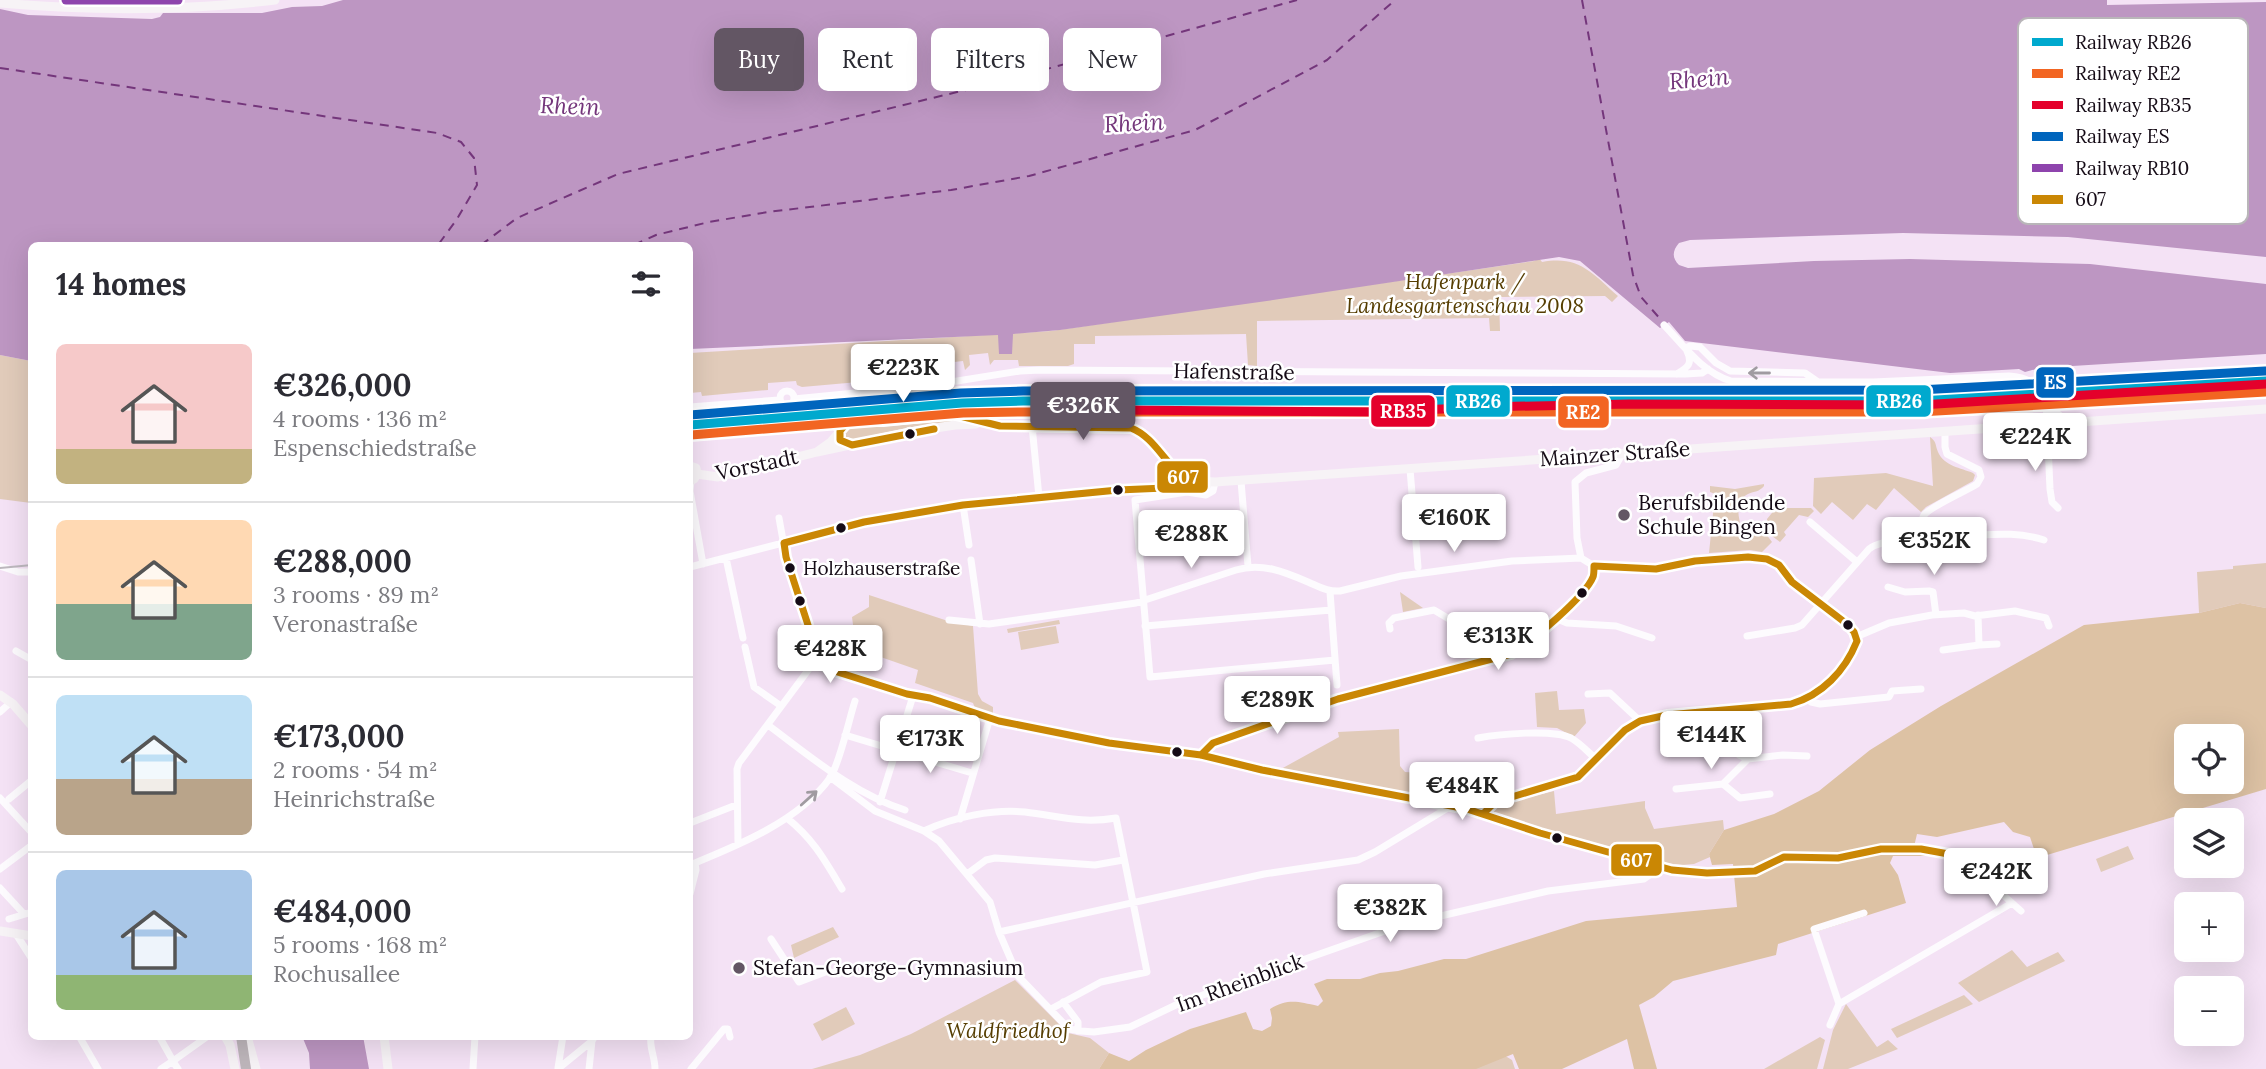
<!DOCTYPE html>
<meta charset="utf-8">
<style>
:root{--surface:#fff;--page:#f2f2f3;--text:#2b2b33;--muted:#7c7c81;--line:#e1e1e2;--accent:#635664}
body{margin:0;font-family:Lora,serif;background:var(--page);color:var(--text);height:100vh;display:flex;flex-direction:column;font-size:26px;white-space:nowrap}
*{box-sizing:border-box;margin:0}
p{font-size:23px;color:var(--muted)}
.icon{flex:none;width:38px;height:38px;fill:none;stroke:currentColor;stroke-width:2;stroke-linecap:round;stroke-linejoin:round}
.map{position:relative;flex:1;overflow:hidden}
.side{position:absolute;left:28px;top:242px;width:665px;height:798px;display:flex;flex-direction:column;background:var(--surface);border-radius:10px;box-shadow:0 7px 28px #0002}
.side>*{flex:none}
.guide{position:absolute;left:714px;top:28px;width:665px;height:63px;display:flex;gap:14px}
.fabs{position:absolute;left:2174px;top:724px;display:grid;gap:14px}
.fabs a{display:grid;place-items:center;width:70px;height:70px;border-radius:10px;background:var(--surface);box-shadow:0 7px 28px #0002;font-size:35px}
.price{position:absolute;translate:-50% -60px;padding:0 16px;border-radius:7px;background:#fff;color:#222;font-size:23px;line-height:46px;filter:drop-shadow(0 2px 4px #0008)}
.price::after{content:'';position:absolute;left:50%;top:42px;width:21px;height:16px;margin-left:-10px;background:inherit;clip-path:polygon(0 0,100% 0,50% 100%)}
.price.selected{background:var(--accent);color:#fff}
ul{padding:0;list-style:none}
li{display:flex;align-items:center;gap:21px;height:175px;padding:0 28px}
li+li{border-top:2px solid var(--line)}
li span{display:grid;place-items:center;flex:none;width:196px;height:140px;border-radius:10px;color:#555}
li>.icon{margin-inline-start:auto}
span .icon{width:84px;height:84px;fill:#fffc;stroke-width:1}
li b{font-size:30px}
h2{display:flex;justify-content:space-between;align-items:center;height:84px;padding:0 28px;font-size:30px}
.tag{padding:0 24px;border-radius:10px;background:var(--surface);box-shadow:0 7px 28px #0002;font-size:24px;line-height:63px}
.tag.selected{background:var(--accent);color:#fff}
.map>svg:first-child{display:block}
</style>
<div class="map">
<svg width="2266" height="1069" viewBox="0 0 2266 1069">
<rect width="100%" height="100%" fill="#f4e2f5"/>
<path fill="#e1cbba" d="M1539,258L1542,262C1579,255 1592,273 1618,296L1612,302L1605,296L1499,297L1500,331H1490L1489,318L1257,321V366L1248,365L1246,334L1095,336V344H1074V364L1068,366H1019L1018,360H994L990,365L988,353L969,355L970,365L965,370L963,361L954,362L955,370L949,371V374L802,387L797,385L796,381L768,383V390L702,396L701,392L690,393V353L1051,331L1534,261Z
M0,355L31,361V503L0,499Z
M953,418L954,422L852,441L847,440L843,433L847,425Z
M1930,437C1937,442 1935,445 1938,452C1944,466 1961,468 1973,473L1975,475L1973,481L1926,507L1921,512L1894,488L1876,510L1867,504L1853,520L1832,502L1821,514L1813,506L1814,478L1886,473L1933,486Z
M1764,484V486C1759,492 1755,491 1748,494C1732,502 1740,519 1742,533L1766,534L1772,542L1762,552L1750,550L1709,553L1715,494L1710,492V486L1735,489Z
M1776,508H1811L1814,511L1808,517L1799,515L1784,532L1786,535L1780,542L1768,533L1767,519Z
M2266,563V608L2240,603L2199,613L2197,572L2233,569V566Z
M1400,592L1423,608L1403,612Z
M869,595L948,621L973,626L978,694L982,701L993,707V714L975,708L973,703L915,683L918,670L872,654L866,655L864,665L858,663L852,617L869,607Z
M1059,620L1060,624L1008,633L1007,629Z
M1056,626L1059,643L1021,650L1018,632Z
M1557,691L1559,710L1584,709L1586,723L1574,737L1557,728L1537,727L1535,693Z
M1399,729L1400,766L1405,772L1422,773L1423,780L1480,777L1481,785L1500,784L1501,794L1477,806L1281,769L1339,737L1338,732Z
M1554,791L1556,814L1645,801V808L1654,829L1723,820L1724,830L1709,854L1710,857L1694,864L1682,865L1649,861L1540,830L1491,812L1502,804Z
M2128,846L2134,859L2101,872L2096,859Z
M833,927L839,937L794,958L791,945Z
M2012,950L2027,967L2058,952L2065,961L1979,1002L1958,983Z
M1015,980L1068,1033L1090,1038L1109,1053L1099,1069H812L860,1055L911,1034Z
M1964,995L1973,1004L1897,1038L1891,1029Z
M1846,1004L1877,1047L1888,1040L1898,1049L1848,1069H1823L1833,1030Z
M846,1007L855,1024L822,1041L813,1024Z
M1820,1037L1825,1040L1817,1069H1764Z
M1497,1051L1512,1060L1515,1069H1454Z"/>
<path fill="#ddc2a4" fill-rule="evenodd" d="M2240,603L2266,608V789L2037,858L2030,837L2013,832L2004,822L1937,837L1917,834L1913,851L1929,853V856H1893L1890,863L1898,875L1906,903L1778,944L1776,955L1673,981L1654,997L1639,1005L1657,1069H1634L1627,1039L1562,1069H1519L1513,1054L1476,1069H1099L1109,1053L1129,1061L1146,1050L1190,1029L1246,1012L1253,1029L1262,1031L1271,1026L1272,1018L1270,1009C1289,998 1298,1002 1318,1006L1323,1001L1314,984L1327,979H1360L1380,973L1398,971L1444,959H1466L1586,921L1737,907L1733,864L1712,865L1709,854L1724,830L1774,814L1819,791L1870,750L1941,706L2084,625L2199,613ZM2186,737H2231V782H2186Z"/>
<path fill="#bd96c2" d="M343,0H2107V5L2266,2V257L2068,237L1903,233L1690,240L1679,243C1672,251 1672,258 1679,265L1688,268L1814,261L1910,259L2090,264L2266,284V354L2040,368L2025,372L2019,369L1950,373L1685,341L1669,322L1660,328L1580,261L1559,257L1273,300L1060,330L1013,334L1012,354H999L998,335L690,349V245H32L31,361L0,355V9L28,15L152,19L160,17L163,13H262L292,7L322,6Z
M302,1036H363L369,1069H310L309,1053Z"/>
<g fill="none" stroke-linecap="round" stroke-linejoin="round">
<path stroke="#74367b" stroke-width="2" stroke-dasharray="9 7" stroke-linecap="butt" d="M1582,0L1633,275L1641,297L1662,321
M0,68L437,133L461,142L474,158L477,185L457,219L438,245
M481,245L517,218L618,174L1007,80L1297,0
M634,245L656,235L709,222L768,212L951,190L1029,176L1195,130L1327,60L1395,0"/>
<path stroke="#fdfbfe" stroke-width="7" d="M1664,325C1683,345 1703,373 1731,381L1873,382L2009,376C2027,377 2037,383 2046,399L2050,489L2052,502L2058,508
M1686,348L1690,346L1700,347L1716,363L1730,371L1805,373L1818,382
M1677,374C1688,367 1693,364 1687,351
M780 398a7 7 0 1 1 14 0a7 7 0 1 1-14 0Z
M794,399L926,386L1020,371L1040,370L1685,374L1702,373L1708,369
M2047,405L2063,418L2072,421
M690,407L779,400
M1032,426L1039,497
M690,437L826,426H833L840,431
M1410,469L1418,567
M691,481L690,491L703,564
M1241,481L1248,566
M1215,482L1213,491L1206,495L1187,492L1135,500L1150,677L1335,660
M1163,483L1165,476L1164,459
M1154,486L1162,484L1178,474
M963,505L969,545
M779,518L786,557L821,661L828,669L860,681L913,696L930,698L999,721L1109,743L1201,755L1262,770L1447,804L1484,813L1540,833L1672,870L1707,873L1755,871L1784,857L1838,858L1881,849H1921L1954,855L1983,877L2021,911
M1810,522L1857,562
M1920,532C1959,543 2002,526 2044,540
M726,558L743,638
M1581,558L1577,538L1575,482L1586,473L1616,465L1623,453
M971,560L980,624
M0,566L18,572H32
M690,567L864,522L1004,500L1149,487L1165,488L1183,477
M1888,587L1905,592L1929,591L1933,592L1936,615
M1330,592L1337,685
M1555,618L1567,623L1616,626L1652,638
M949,620L989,624L1136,603L1236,570C1261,562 1285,572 1308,582C1320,587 1328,592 1340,591L1401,576L1512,561L1581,558L1594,566L1656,569L1709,559L1748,557L1767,559L1779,565L1792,582L1847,624L1856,637V645L1851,656L1824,688L1808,699L1791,704L1667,715L1640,721L1625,730L1578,777L1495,802L1484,813
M1145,626L1331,610
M1390,629L1389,623L1394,618L1434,610L1491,644L1501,657
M1747,636L1795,628L1802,625L1869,549C1884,538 1907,543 1917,536C1923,531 1920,521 1924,515C1931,506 1966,491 1977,484L1981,477L1979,470L1947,454L1945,447V432
M1856,637L1889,623L1932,615L1964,613L1975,616L2015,611L2046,618L2049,626
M1979,645L1997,644
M745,647L754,687L781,706
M1943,650L1979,645L1978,615
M16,651L32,660
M1588,694L1610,693L1640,721
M1808,699L1811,702L1820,704L1889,697L1892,691L1921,689
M0,712L11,702
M1701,713L1704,723L1739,755L1748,759L1783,755L1807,756
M768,725C811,757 854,794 905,810
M845,735L972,773
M1478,738C1499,734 1553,729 1571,738C1580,743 1588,752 1596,759
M1201,755L1205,749L1213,743L1338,699L1470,666L1511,654L1527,645L1582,593L1594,576V566
M830,777L875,811L924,831L939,841L990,902L999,932L1018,976L1069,1029L1081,1031L1094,1032L1130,1027L1180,1003L1402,925L1548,891L1644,879L1651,874L1655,865
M1723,784L1740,798L1770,794
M1676,789L1723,784L1748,759
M0,798L32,833
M9,799L32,780
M880,802L913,696
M787,818C814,840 824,859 842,889
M960,819L990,718
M690,823L736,805
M924,831C953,817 993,809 1025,812C1059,816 1081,824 1116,818L1147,972L1101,982L1051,1009
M738,844L737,769L739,763L812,665L821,661
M690,865C737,846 799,821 830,778C840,763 849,719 855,701
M0,869L32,845
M967,874L986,860L995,858L1095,865L1123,860
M0,888L24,914
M690,894L696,870L695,863
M9,919L32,912
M999,932L1264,874L1358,860L1375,852L1446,809L1447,804
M16,934L32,959
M771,939L799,982L828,971L838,974
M1063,1002L1078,1022V1031
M1839,1004L2012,903
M1839,1004L1814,929L1864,913
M1830,1025L1839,1004
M79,1036L98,1069
M159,1036L173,1061L208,1036
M651,1036C649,1047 655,1057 655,1069
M172,1060L178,1069
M558,1068L563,1036
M559,1068L592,1041L595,1036
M161,1069L173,1061
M473,1069L475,1036
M589,1069L592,1041
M691,1069L724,1029H728L730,1037"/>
<path stroke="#f7f3f6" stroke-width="9" d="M0,3C92,11 184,11 275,0
M817,452L831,442L847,423L865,420L883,421L952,414L1000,426L1121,428L1138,430L1147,436L1159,453L1183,477L1195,481L1215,482L2266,409
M690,466L696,468L697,474
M697,474L718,477L817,452L910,432L955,425L976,424
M690,481L694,479L697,474
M0,695L13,704L32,726
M0,931L32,936
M225,1036L230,1045L235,1069
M247,1036L256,1069
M384,1036L388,1069"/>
<path stroke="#beb6bb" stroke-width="10" d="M241,1036L246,1069"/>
<path stroke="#bdb8be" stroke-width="2" d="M0,568L32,565"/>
<defs>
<path id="bus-1" d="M934,429L852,445L840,440V431L847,423L854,421H883L952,414L1000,426L1131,428C1154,437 1164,462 1183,477L1165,488L1118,490L963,505L864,522L784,543L786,557L818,656L822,664L828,669L907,694L930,698L999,721L1109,743L1201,755L1262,770L1467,809L1540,833L1672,870L1707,873L1755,871L1784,857L1838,858L1881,849H1921L1954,855L1990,883
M1201,755L1213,743L1338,699L1511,654C1530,643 1585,597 1593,577C1594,575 1594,569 1594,566L1656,569L1695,561L1748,557L1767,559L1779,565L1792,582L1847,624L1854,632L1857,641C1845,671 1822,695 1791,704L1667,715L1640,721L1625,730L1578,777L1495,802L1484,813"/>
</defs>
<use href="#bus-1" stroke="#fff" stroke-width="12"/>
<use href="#bus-1" stroke="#ca8704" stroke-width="7"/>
<defs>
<path id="rail-1" d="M690,425L962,403L1023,401H1919L2266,381"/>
<path id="rail-2" d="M691,435L963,413L1023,412H1919L2266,392"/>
<path id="rail-3" d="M1115,410L1382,412L1482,407L1629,404L1920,405L2266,384"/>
<path id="rail-4" d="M690,415L961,393L1023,391L1919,390L2265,371"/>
<path id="rail-5" d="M66,0H178"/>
</defs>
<use href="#rail-1" stroke="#fff" stroke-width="14"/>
<use href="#rail-2" stroke="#fff" stroke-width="14"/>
<use href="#rail-3" stroke="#fff" stroke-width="14"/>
<use href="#rail-4" stroke="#fff" stroke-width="14"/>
<use href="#rail-5" stroke="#fff" stroke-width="14"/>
<use href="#rail-1" stroke="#00a9ce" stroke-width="9"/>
<use href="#rail-2" stroke="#f26522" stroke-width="9"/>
<use href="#rail-3" stroke="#e4002b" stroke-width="9"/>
<use href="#rail-4" stroke="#0065bd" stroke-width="9"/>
<use href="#rail-5" stroke="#8e44ad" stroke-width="9"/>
</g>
<defs><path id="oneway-shaft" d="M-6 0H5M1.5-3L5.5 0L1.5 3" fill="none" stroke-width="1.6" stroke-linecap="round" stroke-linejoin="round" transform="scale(1.75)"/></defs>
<g stroke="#a09ba1">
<use href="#oneway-shaft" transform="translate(1759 373) rotate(-180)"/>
<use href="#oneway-shaft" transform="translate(809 798) rotate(-42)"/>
</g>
<g fill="#150b16" stroke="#fff" stroke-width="2.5">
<circle cx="910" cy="434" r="6"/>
<circle cx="1118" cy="490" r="6"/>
<circle cx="841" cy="528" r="6"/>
<circle cx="790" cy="568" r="6"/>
<circle cx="1582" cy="593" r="6"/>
<circle cx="800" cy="601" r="6"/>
<circle cx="1848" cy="625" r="6"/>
<circle cx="1177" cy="752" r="6"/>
<circle cx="1557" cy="838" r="6"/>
</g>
<g fill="#635664" stroke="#fff" stroke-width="2.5">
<circle cx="1624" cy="515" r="7"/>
<circle cx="739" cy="968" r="7"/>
</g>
<g text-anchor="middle" stroke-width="5" stroke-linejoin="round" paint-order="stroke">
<g font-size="19" fill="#150b16" stroke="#fff" text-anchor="start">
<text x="803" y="575">Holzhauserstraße</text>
</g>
<g font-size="21" font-style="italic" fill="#553d01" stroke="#fff">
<text x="1465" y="289">Hafenpark /<tspan x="1465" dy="24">Landesgartenschau 2008</tspan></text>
<text x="1008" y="1038">Waldfriedhof</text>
</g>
<g font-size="21" fill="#150b16" stroke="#fff">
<text transform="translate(1234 372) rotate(1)" y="7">Hafenstraße</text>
<text transform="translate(1615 454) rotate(-4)" y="7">Mainzer Straße</text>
<text transform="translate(757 465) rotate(-12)" y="7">Vorstadt</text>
<text transform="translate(1240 983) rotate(-20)" y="7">Im Rheinblick</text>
</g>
<g font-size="21" fill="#150b16" stroke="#fff" text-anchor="start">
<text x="1638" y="510">Berufsbildende<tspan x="1638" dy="24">Schule Bingen</tspan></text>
<text x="753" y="975">Stefan-George-Gymnasium</text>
</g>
<g font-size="23" font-style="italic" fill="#74367b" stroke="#fff">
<text transform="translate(1699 79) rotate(-5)" y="8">Rhein</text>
<text transform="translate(570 106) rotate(2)" y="8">Rhein</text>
<text transform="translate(1134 123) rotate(-3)" y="8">Rhein</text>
</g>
</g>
<rect x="2018" y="18" width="230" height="206" rx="10" fill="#fff" stroke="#b9b6b9" stroke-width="2"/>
<rect x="2032" y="38" width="31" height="8" fill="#00a9ce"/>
<rect x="2032" y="69" width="31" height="9" fill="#f26522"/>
<rect x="2032" y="101" width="31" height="8" fill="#e4002b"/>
<rect x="2032" y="132" width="31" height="9" fill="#0065bd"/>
<rect x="2032" y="164" width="31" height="8" fill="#8e44ad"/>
<rect x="2032" y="195" width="31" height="9" fill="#ca8704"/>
<g font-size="19" fill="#150b16">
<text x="2075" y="49">Railway RB26</text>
<text x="2075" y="80">Railway RE2</text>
<text x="2075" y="112">Railway RB35</text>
<text x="2075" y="143">Railway ES</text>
<text x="2075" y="175">Railway RB10</text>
<text x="2075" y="206">607</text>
</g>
<g stroke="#fff" stroke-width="2.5">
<rect x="2035" y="366" width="40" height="33" rx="7" fill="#0065bd"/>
<rect x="1445" y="384" width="66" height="34" rx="7" fill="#00a9ce"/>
<rect x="1865" y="384" width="67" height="34" rx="7" fill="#00a9ce"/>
<rect x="1370" y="394" width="66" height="34" rx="7" fill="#e4002b"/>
<rect x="1557" y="395" width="53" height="34" rx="7" fill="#f26522"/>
<rect x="1156" y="460" width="53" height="34" rx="7" fill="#ca8704"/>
<rect x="1610" y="843" width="53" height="34" rx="7" fill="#ca8704"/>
</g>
<g font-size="19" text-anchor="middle" font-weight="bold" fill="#fff">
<text x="2055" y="389">ES</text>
<text x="1478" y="408">RB26</text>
<text x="1899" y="408">RB26</text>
<text x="1403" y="418">RB35</text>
<text x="1583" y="419">RE2</text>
<text x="1183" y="484">607</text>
<text x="1636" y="867">607</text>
</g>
</svg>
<div class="fabs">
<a><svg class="icon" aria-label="locate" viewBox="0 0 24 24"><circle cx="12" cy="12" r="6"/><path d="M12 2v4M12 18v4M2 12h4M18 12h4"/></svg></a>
<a><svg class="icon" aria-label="layers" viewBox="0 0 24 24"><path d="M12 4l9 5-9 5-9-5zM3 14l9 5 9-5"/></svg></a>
<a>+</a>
<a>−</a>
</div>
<b class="price" style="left:903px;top:404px">€223K</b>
<b class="price selected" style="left:1083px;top:442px">€326K</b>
<b class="price" style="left:2035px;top:473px">€224K</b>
<b class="price" style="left:1454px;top:554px">€160K</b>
<b class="price" style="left:1191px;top:570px">€288K</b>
<b class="price" style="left:1934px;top:577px">€352K</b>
<b class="price" style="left:1498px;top:672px">€313K</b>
<b class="price" style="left:830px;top:685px">€428K</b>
<b class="price" style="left:1277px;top:736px">€289K</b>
<b class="price" style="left:1711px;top:771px">€144K</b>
<b class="price" style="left:930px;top:775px">€173K</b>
<b class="price" style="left:1462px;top:822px">€484K</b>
<b class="price" style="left:1996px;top:908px">€242K</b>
<b class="price" style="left:1390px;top:944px">€382K</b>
<div class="guide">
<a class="tag selected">Buy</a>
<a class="tag">Rent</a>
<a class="tag">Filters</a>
<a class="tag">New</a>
</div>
<section class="side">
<h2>14 homes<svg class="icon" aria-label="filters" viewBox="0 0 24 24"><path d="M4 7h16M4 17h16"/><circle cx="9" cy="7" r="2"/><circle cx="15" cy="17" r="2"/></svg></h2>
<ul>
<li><span style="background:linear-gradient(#f6c9c9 75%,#c2b280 0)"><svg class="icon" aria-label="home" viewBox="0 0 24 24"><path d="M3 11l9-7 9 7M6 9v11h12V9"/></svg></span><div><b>€326,000</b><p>4 rooms · 136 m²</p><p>Espenschiedstraße</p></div></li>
<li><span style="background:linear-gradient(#ffd9b3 60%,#7fa58c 0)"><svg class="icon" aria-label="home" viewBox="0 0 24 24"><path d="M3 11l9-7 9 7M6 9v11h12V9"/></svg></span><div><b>€288,000</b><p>3 rooms · 89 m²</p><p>Veronastraße</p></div></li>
<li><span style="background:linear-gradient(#bfe0f5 60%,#b9a48a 0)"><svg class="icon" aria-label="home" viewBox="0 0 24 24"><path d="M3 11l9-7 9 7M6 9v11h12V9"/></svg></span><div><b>€173,000</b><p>2 rooms · 54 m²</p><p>Heinrichstraße</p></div></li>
<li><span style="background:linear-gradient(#a9c7e8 75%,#8fb573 0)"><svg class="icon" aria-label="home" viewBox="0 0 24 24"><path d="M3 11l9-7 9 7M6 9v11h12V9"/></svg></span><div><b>€484,000</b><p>5 rooms · 168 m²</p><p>Rochusallee</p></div></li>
</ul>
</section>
</div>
